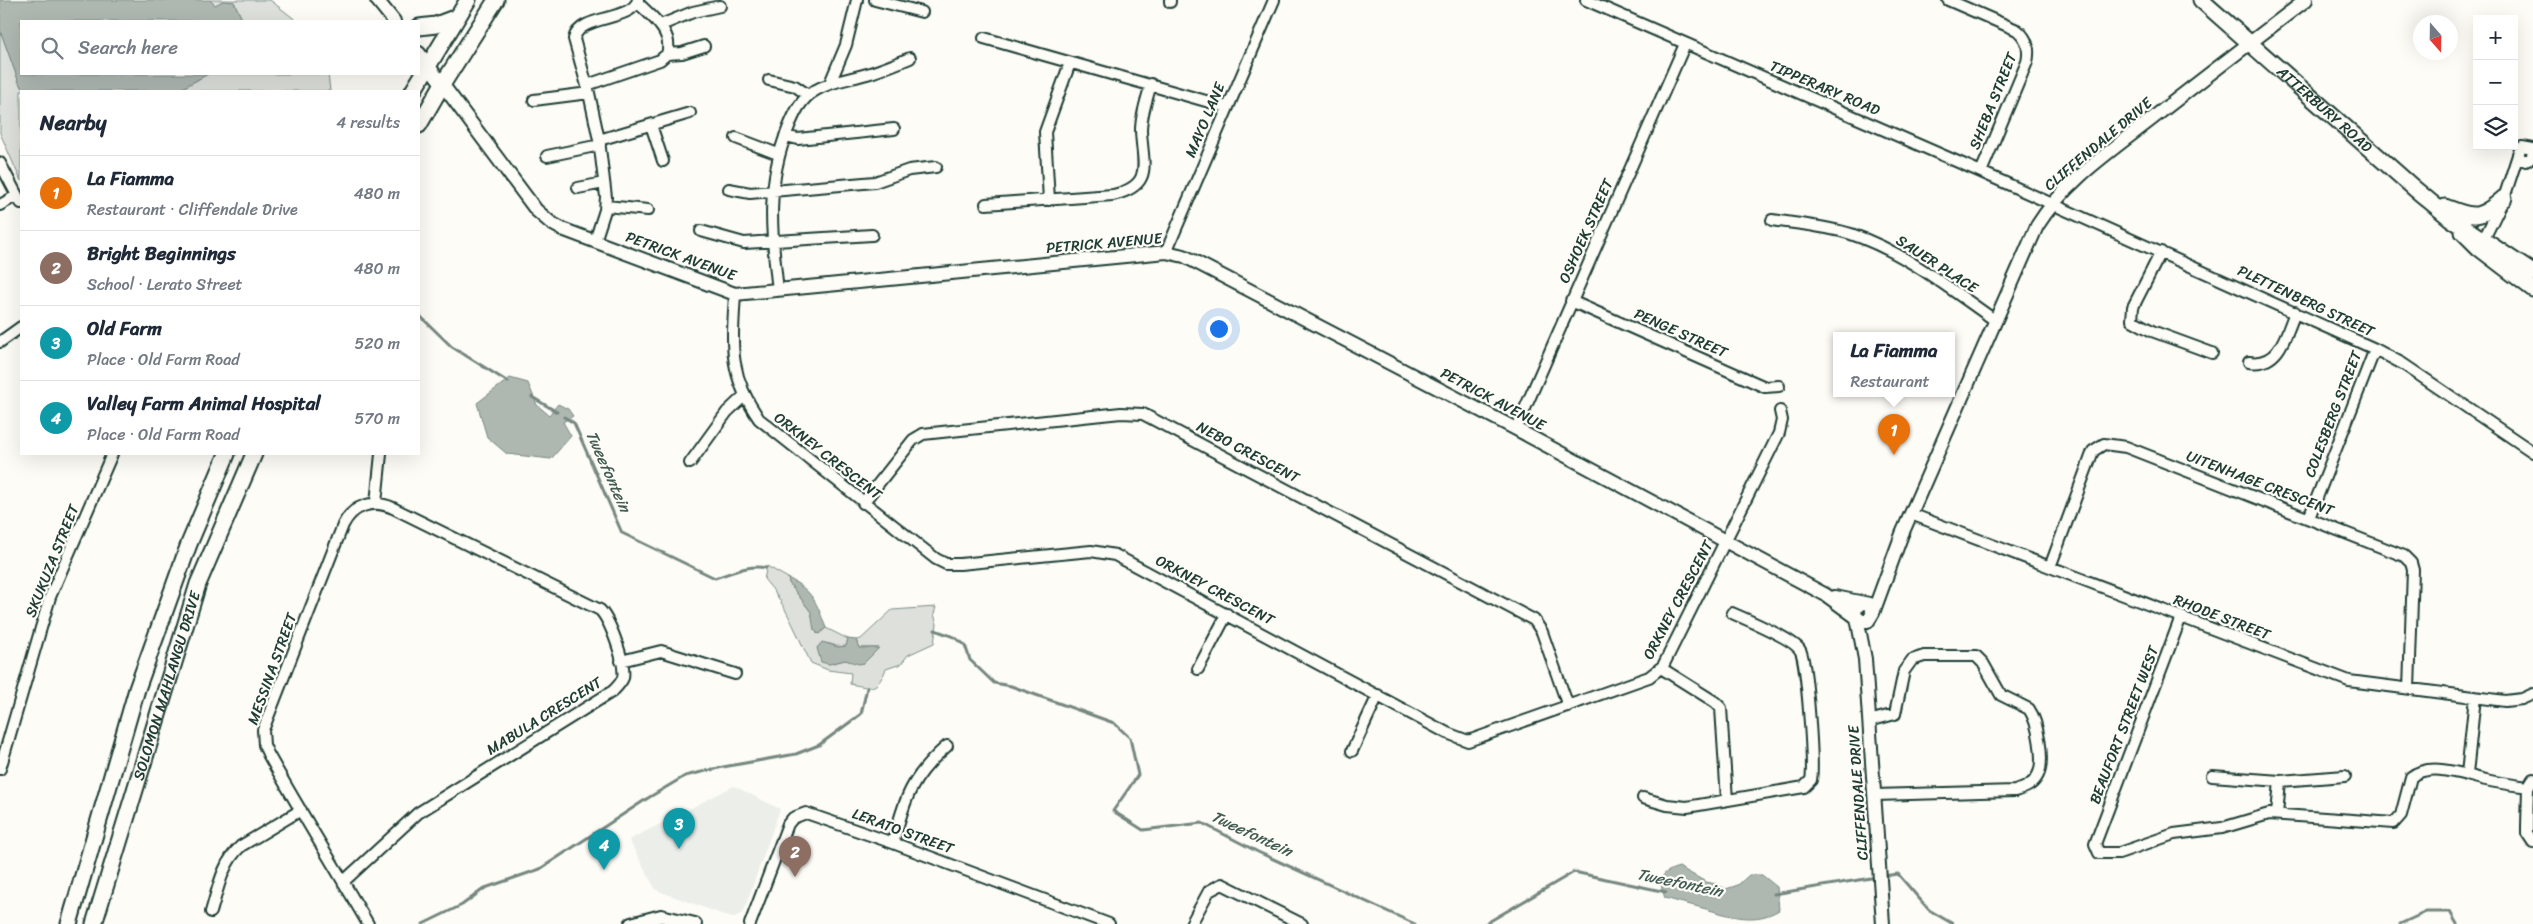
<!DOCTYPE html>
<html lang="en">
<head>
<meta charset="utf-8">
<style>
	:root { --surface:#fff; --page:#f6f6f7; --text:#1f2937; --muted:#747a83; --line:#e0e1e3; --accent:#111827 }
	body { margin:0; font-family:Sriracha,sans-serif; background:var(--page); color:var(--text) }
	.controls { position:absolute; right:15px; top:15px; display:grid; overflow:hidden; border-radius:0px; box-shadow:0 5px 20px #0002 }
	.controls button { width:45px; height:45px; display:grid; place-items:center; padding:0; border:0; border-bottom:1px solid var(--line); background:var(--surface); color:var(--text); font:25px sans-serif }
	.compass { position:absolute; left:2413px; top:15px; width:45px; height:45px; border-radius:50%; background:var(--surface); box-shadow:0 5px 20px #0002; rotate:160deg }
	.you { position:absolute; left:1218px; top:328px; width:18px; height:18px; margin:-12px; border:4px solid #fff; border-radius:50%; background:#1a73e8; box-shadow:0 0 0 8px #1a73e833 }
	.badge { display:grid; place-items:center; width:32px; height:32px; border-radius:50%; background:var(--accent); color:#fff; font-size:16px; font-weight:700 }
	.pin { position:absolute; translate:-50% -41px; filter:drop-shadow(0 1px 2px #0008) }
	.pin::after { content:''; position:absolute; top:26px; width:18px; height:15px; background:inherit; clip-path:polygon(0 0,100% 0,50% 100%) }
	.popup { position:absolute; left:1833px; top:332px; width:122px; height:65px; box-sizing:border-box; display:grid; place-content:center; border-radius:0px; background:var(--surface); filter:drop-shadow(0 1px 4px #0005); font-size:16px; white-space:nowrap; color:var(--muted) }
	.popup b { font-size:19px; color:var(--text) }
	.popup::after { content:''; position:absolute; left:50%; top:100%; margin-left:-10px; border:10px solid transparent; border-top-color:var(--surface) }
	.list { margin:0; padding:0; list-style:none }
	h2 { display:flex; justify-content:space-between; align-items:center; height:65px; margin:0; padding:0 20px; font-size:21px }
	h2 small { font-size:16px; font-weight:400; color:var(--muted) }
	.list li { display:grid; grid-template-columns:32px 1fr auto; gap:15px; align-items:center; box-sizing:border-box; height:75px; padding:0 20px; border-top:1px solid var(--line) }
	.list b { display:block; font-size:19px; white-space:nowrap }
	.list p { margin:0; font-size:16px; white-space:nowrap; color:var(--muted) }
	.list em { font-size:16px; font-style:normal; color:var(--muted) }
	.icon { flex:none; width:28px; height:28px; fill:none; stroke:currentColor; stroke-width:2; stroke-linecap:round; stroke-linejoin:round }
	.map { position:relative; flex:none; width:2533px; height:924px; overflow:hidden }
	.search { position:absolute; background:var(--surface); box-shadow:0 5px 20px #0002; left:20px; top:20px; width:400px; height:55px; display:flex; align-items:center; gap:12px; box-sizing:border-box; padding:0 18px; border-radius:0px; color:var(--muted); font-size:19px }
	.panel { position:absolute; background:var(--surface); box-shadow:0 5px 20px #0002; left:20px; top:90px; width:400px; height:365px; border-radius:0px }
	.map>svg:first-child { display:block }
	.built { fill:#eceee9 }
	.green { fill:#dde0db; stroke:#7e8e88 }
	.water { fill:#aeb8b1; stroke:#75877f }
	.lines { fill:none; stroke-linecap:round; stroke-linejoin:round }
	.stream { stroke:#75877f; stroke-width:3 }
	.minor-casing { stroke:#1f3d34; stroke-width:14 }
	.tertiary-casing { stroke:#1f3d34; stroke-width:16 }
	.primary-casing { stroke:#1f3d34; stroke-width:19 }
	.minor { stroke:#fdfcf7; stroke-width:10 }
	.tertiary { stroke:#fdfcf7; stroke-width:12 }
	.primary { stroke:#fdfcf7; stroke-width:15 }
	.labels { text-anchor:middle; stroke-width:4.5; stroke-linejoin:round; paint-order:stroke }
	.street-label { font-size:15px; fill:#1f3d34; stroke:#fdfcf7 }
	.water-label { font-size:16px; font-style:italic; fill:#435c53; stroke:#fdfcf7 }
</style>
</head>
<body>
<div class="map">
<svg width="2533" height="924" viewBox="0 0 2533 924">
	<rect width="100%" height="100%" fill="#fdfcf7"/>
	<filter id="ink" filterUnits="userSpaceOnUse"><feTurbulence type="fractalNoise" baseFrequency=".02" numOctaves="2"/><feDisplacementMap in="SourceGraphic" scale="10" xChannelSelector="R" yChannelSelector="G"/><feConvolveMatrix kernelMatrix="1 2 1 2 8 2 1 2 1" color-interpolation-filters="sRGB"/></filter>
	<g filter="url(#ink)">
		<path class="built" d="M734,786L780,809L743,913L732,918L656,890L629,840Z"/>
		<path class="green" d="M210,0H270L297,21H243L234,2L215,5Z
			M0,30L20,85L27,91H21V181L0,133Z
			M208,74H328L330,91H177Z
			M767,566L788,578L789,583L811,612L817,634L826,628L848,639L846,646C834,649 826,637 817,648L829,664L845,660L864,663L879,648H859L856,640L861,639L892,610L936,607L934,614L937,624L934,643L908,655L901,664L886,669C876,692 872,688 850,684L851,673L828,670L811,663C796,634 786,603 764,579Z"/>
		<path class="water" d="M0,0H210L215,5L223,1L234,2L243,21H21V74H208L177,91H27L20,85L0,30Z
			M510,378L528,383L537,405L549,415L558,404L568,409L573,416L563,422L571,436L551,459L507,454L487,437L477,403Z
			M788,578C814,592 816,602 826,628L819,634L814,630L811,612L789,583Z
			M848,639L856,640L859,648H879L864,663L859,664L845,660L829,664L821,662L817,648L822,642L838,647L846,646Z
			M1679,867L1706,882L1716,884L1726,889L1738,885L1749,875H1762L1777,887L1779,910C1756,924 1733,917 1706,909C1692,905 1678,902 1665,898C1658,879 1659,873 1679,867Z"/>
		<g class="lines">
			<path class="stream" d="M419,315L452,347L508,382
				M532,397L557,412
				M564,417L574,423L622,533L715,578C733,573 747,564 766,568
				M935,630L954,637L965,645L970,660L994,683L1011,686L1114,723L1130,738L1138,775L1113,811L1143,830L1202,823L1258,852L1415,924
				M1883,876L1898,874L1929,910L1953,924
				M1774,894L1877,877
				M423,924L462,905L485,888L540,869L648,798L685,776L723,767L796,754L819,745L861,714L867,688
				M1485,924L1574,872L1666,892
				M2400,924L2426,912H2450L2457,924"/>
			<defs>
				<path id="minor" d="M875,0L922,12
					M1586,0L1981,172L2375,349L2403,364L2533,452
					M1948,0L2017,30C2027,38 2030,49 2027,62L1981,172
					M1170,2V0
					M661,25L693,12L720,6
					M984,38L1227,107
					M667,54L682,53L704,46
					M769,80L795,86L808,95
					M830,83L846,45L857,0
					M587,85L660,60L667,54C674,32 651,16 638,3
					M534,100L589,93
					M651,125L663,161
					M785,136L798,139L894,129
					M736,138L778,154
					M599,140L690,113
					M2533,149L2522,147L2518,154L2521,159L2526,161L2531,158L2533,154
					M547,156L600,145
					M0,163L21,203
					M578,188L604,183
					M729,189L750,193L875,182L909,170L936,167
					M1049,200L1045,132L1070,63
					M986,204L1113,195C1155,185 1142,163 1141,130C1141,115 1147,99 1151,84
					M0,205L16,196
					M606,206L648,210
					M1772,220C1798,224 1826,226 1851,234C1905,252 1950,289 1996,321
					M701,231L744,243L872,235
					M595,241L605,210L606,197L599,140L589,93L574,39C579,14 631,22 638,0
					M2481,245L2504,198L2518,155
					M1166,252L1274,0
					M2161,252L2133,307L2132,320L2152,331L2212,353
					M778,290C771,233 766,183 788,129C794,114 801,98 816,90C831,81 850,79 867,74C881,70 895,64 910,58
					M735,294C732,345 728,374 759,419L936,559L946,564H960L1091,551L1115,555L1447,733L1468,741L1649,677L1663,666L1779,433L1782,420L1780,411
					M1571,301L1765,387L1779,386
					M0,342L21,327
					M2249,362C2279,367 2286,335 2295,312
					M1516,429L1685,44
					M690,463L727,412L745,395
					M376,503L381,454
					M863,503L913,440L923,434L1121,413L1143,414L1534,620L1542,632L1568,706
					M1911,514L2349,681L2505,701L2522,699L2533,694
					M2309,518L2375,349
					M2050,567L2093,451L2104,444L2126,447L2404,556L2411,563L2413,570L2409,689
					M2181,617L2095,844L2099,853H2119L2174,834L2222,828L2269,814L2394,823L2401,815L2411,777C2431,761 2463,775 2486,780C2499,783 2514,785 2528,787
					M621,661L661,651L735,674
					M1661,668L1715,702L1721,708L1727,800
					M1198,669L1227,614
					M1869,721L1895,714L1904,671L1912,660L1924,656H1976L1983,663L2001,695L2029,709C2038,722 2045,761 2038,775C2033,785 2025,788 2015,791L1875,795
					M1352,751L1378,695
					M0,769L50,597L112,454
					M2467,774L2475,697
					M2212,776L2280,781L2277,814
					M2533,779L2528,787L2527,827V833L2533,842
					M2280,781L2345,776
					M1643,798L1667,805L1687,807L1804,787L1811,780C1814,766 1807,660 1800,650C1793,639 1746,619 1732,613
					M893,843C905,798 911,777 947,746
					M343,882L418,813L613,691C617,687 621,683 623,678C626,663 610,620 600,610L393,508C373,499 353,505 343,525L263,730L264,745L268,754C300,811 335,867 368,924
					M211,912C218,889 222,863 241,846L301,810
					M750,924L788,824L793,818L806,813L893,843L1109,924
					M1191,924L1209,891L1222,884L1302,924"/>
				<path id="tertiary" d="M377,0L394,21
					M419,53L536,210L551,223L562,229L735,294L1156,253L1166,252L1184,256L1516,429L1826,595L1856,617
					M1835,597L1869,604L1873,613L1868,621H1862L1856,617L1855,609L1860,604
					M1873,613L1902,534L2037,226C2065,181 2112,150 2153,118C2204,78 2255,39 2306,0
					M1857,618L1865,659L1883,924
					M631,924L661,916L695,924"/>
				<g id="primary">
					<path id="s1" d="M2201,0L2415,189L2450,218L2533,273"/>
					<path d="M419,27L436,25L457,17"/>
					<path d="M413,91L468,0"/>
					<path d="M419,125L442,85L496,0"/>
					<path d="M2445,207C2475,218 2479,220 2504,198"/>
					<path d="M2463,232L2479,248L2533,289"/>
					<path d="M69,924L137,689L189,544L227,454"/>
					<path id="s2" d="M94,924L198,584L254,454"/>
				</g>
			</defs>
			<use href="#minor" class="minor-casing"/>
			<use href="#tertiary" class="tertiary-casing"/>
			<use href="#primary" class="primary-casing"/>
			<use href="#minor" class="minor"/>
			<use href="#tertiary" class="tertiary"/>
			<use href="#primary" class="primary"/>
		</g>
	</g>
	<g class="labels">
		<g class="street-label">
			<text transform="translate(1825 88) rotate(23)" y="5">TIPPERARY ROAD</text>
			<text transform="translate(1993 101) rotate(-68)" y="5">SHEBA STREET</text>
			<text dy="5" stroke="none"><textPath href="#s1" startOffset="165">ATTERBURY ROAD</textPath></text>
			<text transform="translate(1205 120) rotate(-67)" y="5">MAYO LANE</text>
			<text transform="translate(2098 144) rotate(-40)" y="5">CLIFFENDALE DRIVE</text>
			<text transform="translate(1586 231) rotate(-66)" y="5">OSHOEK STREET</text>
			<text transform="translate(1104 243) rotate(-5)" y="5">PETRICK AVENUE</text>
			<text transform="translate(681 256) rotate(20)" y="5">PETRICK AVENUE</text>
			<text transform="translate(1937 264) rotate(33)" y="5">SAUER PLACE</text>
			<text transform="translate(2306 301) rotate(25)" y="5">PLETTENBERG STREET</text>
			<text transform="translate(1681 333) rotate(24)" y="5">PENGE STREET</text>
			<text transform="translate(1493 399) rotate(28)" y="5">PETRICK AVENUE</text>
			<text transform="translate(2333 414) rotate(-69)" y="5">COLESBERG STREET</text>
			<text transform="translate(1248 452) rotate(28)" y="5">NEBO CRESCENT</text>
			<text transform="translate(828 456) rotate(38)" y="5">ORKNEY CRESCENT</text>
			<text transform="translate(2260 483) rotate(21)" y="5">UITENHAGE CRESCENT</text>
			<text transform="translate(52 561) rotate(-68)" y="5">SKUKUZA STREET</text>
			<text transform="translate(1215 590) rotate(28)" y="5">ORKNEY CRESCENT</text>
			<text transform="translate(1678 600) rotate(-62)" y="5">ORKNEY CRESCENT</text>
			<text transform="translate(2222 617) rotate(21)" y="5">RHODE STREET</text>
			<text transform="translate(272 669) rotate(-70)" y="5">MESSINA STREET</text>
			<text dy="5" stroke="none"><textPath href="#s2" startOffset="249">SOLOMON MAHLANGU DRIVE</textPath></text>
			<text transform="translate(544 716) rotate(-32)" y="5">MABULA CRESCENT</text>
			<text transform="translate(2124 725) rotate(-69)" y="5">BEAUFORT STREET WEST</text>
			<text transform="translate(1858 793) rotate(-94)" y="5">CLIFFENDALE DRIVE</text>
			<text transform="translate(903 831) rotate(20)" y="5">LERATO STREET</text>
		</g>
		<g class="water-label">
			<text transform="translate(609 471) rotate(66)" y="6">Tweefontein</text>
			<text transform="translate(1252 833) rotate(25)" y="6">Tweefontein</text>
			<text transform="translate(1680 882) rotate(12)" y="6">Tweefontein</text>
		</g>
	</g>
</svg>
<div class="controls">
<button>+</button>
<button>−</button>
<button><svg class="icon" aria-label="layers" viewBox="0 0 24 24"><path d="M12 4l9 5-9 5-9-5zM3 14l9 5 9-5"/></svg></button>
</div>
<svg class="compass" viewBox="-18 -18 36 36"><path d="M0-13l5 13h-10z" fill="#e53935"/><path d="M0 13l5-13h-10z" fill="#747a83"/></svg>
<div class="you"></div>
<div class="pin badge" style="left:1894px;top:455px;background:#e8710a">1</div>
<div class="popup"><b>La Fiamma</b>Restaurant</div>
<div class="pin badge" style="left:795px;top:877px;background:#8d6e63">2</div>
<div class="pin badge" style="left:679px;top:849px;background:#0f9aa8">3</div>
<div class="pin badge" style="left:604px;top:870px;background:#0f9aa8">4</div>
<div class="search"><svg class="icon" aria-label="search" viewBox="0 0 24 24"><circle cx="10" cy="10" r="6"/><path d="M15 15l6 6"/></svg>Search here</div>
<section class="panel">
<h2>Nearby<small>4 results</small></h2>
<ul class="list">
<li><span class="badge" style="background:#e8710a">1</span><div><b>La Fiamma</b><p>Restaurant · Cliffendale Drive</p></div><em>480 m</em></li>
<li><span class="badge" style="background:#8d6e63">2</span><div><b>Bright Beginnings</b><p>School · Lerato Street</p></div><em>480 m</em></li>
<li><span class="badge" style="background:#0f9aa8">3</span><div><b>Old Farm</b><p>Place · Old Farm Road</p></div><em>520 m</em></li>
<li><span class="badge" style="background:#0f9aa8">4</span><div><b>Valley Farm Animal Hospital</b><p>Place · Old Farm Road</p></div><em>570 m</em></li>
</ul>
</section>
</div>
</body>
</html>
